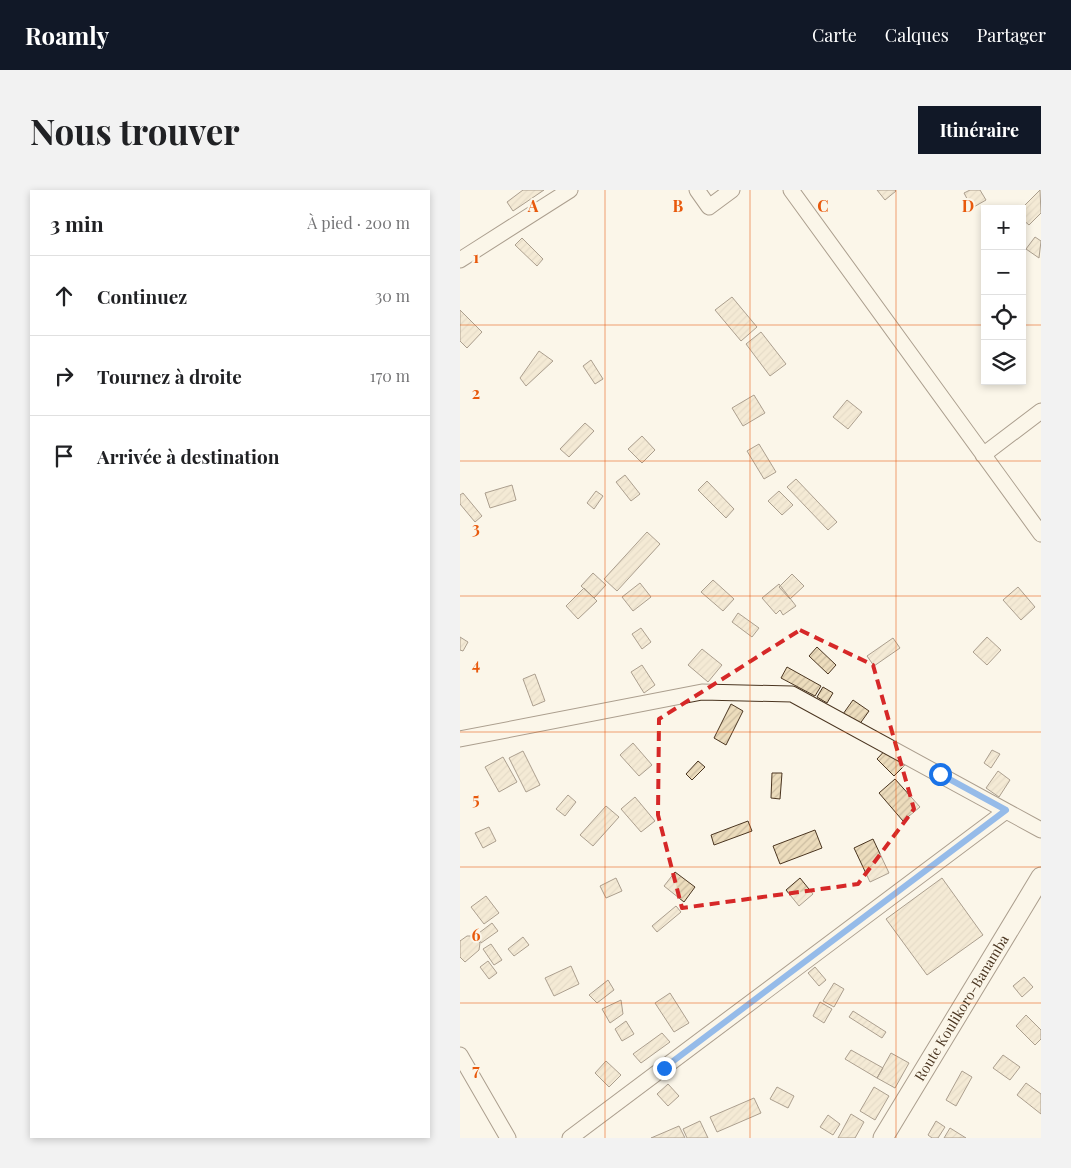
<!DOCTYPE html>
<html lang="fr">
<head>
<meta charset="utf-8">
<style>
	:root { --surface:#fff; --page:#f2f2f2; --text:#202124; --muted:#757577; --line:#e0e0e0; --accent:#111827 }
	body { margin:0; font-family:"Playfair Display",serif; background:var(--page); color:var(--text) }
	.controls { position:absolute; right:15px; top:15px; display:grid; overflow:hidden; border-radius:0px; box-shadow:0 2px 8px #0003 }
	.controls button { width:45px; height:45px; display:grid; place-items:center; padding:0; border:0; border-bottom:1px solid var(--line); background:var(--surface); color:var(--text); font:25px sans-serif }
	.stop { position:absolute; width:15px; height:15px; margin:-11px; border:4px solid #1a73e8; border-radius:50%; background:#fff }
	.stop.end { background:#1a73e8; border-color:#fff; box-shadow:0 1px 5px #0008 }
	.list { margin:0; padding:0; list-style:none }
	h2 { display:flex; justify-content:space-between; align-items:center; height:65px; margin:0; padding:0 20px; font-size:21px }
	h2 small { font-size:16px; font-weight:400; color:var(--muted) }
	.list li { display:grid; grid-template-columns:32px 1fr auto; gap:15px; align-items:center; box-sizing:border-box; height:80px; padding:0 20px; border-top:1px solid var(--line) }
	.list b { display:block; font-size:19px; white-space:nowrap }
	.list em { font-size:16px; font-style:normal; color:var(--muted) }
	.icon { flex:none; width:28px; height:28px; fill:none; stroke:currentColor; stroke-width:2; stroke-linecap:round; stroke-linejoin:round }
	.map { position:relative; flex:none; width:581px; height:948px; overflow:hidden; border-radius:0px }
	header { display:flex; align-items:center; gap:30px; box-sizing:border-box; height:70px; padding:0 25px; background:var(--accent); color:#fff }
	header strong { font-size:24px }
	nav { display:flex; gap:28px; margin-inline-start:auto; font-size:18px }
	.intro { display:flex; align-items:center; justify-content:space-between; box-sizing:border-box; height:120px; padding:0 30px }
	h1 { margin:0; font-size:35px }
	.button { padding:12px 22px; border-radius:0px; background:var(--accent); color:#fff; font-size:18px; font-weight:700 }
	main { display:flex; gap:30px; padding:0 30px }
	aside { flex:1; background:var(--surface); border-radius:0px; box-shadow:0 2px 8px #0003 }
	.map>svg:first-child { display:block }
	.building { fill:url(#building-hatch); stroke:#4a3520 }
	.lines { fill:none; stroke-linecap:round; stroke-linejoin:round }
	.minor-casing { stroke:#4a3520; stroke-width:17 }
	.tertiary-casing { stroke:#4a3520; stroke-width:21 }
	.minor { stroke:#fbf6e9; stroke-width:15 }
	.tertiary { stroke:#fbf6e9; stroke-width:19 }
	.route { stroke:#1a73e8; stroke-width:6 }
	.marked { fill:none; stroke:#d62828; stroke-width:4; stroke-dasharray:10 6; stroke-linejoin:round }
	.grid { fill:none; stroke:#e8590c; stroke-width:1; stroke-opacity:0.55 }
	.labels { text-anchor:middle; stroke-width:4; stroke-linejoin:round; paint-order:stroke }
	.street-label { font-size:14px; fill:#4a3520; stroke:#fbf6e9 }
	.grid-label { font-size:16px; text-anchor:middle; font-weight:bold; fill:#e8590c; stroke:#fbf6e9; stroke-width:4; stroke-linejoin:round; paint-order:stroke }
</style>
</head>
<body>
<header>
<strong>Roamly</strong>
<nav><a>Carte</a><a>Calques</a><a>Partager</a></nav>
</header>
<div class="intro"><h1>Nous trouver</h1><a class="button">Itinéraire</a></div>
<main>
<aside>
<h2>3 min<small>À pied · 200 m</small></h2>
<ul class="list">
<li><svg class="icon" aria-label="ahead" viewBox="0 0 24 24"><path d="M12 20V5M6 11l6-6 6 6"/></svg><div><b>Continuez</b></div><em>30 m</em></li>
<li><svg class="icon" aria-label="right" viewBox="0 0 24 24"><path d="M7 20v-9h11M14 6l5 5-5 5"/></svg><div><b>Tournez à droite</b></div><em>170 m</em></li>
<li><svg class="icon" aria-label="arrive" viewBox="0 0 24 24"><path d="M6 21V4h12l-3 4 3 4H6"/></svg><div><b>Arrivée à destination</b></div></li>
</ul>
</aside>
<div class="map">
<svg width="581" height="948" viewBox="0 0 581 948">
	<defs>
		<pattern id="building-hatch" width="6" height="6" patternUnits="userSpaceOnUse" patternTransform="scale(1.25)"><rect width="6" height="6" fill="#ecdcbc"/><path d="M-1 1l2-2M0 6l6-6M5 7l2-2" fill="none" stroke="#ccbda1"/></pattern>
	</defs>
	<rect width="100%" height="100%" fill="#fbf6e9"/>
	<path class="building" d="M63,0H84L53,21L47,12Z
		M417,0H435L436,1L425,10Z
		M510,0H520L526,10L512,18L504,3Z
		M580,0L581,23L569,35L562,29L561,19Z
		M575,47L581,51L579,68L566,59Z
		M62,48L83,69L77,76L55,55Z
		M272,107L297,137L281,151L255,120Z
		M0,120L22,142L7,158L0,151Z
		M301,142L326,174L310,186L286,154Z
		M79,161L93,171L66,196L60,188Z
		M131,170L143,189L135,194L123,176Z
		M294,205L305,223L283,236L272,218Z
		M387,210L402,222L388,239L373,227Z
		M125,233L134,241L109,267L100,259Z
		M182,246L195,260L182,273L168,259Z
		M299,254L316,282L304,289L287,261Z
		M165,285L180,304L171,311L156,292Z
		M336,289L377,332L368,340L327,297Z
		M247,291L274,319L266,328L238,300Z
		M52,295L56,310L30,318L25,303Z
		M136,301L143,306L134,319L127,313Z
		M319,301L333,315L322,325L308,311Z
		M3,303L22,326L15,332L0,314V305Z
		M187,342L200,354L157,401L144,389Z
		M133,383L146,395L134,408L121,396Z
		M332,384L344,396L330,409L319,397Z
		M253,390L274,409L263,421L241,402Z
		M180,393L191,407L173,421L162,407Z
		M319,394L336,416L323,425L320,420L316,424L302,408Z
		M558,397L575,417L561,430L543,410Z
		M124,398L137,411L118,429L106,416Z
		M278,423L299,438L292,447L272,432Z
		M181,438L191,452L182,459L172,444Z
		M0,447L8,452L3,461L0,460Z
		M527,447L541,460L527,475L513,462Z
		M433,448L440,458L414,476L407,466Z
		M357,457L376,475L368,484L349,466Z
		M242,459L262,475L248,492L228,475Z
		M182,475L195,495L184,503L171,482Z
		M327,477L361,496L355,506L321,488Z
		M75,484L85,511L73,516L63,489Z
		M363,497L373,503L367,513L357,507Z
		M393,510L409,521L399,535L383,524Z
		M271,514L283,521L266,555L254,548Z
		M173,553L192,575L179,586L160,565Z
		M429,556L446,574L434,586L417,569Z
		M532,560L540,564L531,578L524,573Z
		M63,561L80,595L66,602L49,568Z
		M43,567L57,592L39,602L25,577Z
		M238,571L245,577L232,590L226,584Z
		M538,581L550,590L539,607L526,598Z
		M312,583H322L320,609L311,608Z
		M435,589L460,617L443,631L419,603Z
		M108,605L116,612L105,626L96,619Z
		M175,607L195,631L181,642L161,619Z
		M146,616L159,627L133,656L120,645Z
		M288,631L292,641L254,655L251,645Z
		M29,637L36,651L23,658L15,643Z
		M355,640L362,658L320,674L313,656Z
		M413,649L429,683L410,692L394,658Z
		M215,682L235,697L224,712L204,696Z
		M156,688L162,701L146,708L140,696Z
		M340,688L353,704L339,716L326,700Z
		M482,688L523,745L467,785L426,729Z
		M26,706L39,723L24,734L11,717Z
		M216,716L221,722L197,742L192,736Z
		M32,733L38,741L21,753L20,749L15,746Z
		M7,746H15L20,753L19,760L5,772L0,767V751Z
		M63,747L69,755L54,766L48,759Z
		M31,754L42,770L34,775L23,759Z
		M28,771L37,783L29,789L20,777Z
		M111,776L119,794L94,806L85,788Z
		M355,777L366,790L359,796L348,783Z
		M564,787L573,797L562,807L553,796Z
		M148,790L154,800L137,813L129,805Z
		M374,793L384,799L374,817L363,811Z
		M210,803L229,833L214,842L195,813Z
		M161,810L163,824L150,833L142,819Z
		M360,812L372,819L364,833L353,826Z
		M393,821L426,842L422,848L389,827Z
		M566,825L581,840V849L575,855L556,836Z
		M166,831L174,844L162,851L155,839Z
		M202,843L210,852L181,873L173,864Z
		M391,860L423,878L417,888L385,869Z
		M431,863L449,873L435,898L417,888Z
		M543,865L560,877L550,890L533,878Z
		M146,871L161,885L149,897L135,883Z
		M502,881L512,887L496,916L486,910Z
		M566,893L581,904V924L557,905Z
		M208,894L219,906L208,916L197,904Z
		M317,897L334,906L328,918L310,909Z
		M414,897L429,906L415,930L400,921Z
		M294,908L301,923L257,942L250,927Z
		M391,924L404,932L395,948H378Z
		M368,925L380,934L373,945L360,937Z
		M240,931L248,948H227L223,939Z
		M476,931L485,937L478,948H472L468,945Z
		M219,936L225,948H191Z
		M490,938L506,948H484Z"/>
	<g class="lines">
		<defs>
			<path id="minor" d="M237,0L249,17L272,0
				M331,0L581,344
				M0,70L110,0
				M523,265L581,221
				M0,549L242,502L332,504L581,640
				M0,865L48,948
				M110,948L546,621"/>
			<g id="tertiary">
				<path id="s1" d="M423,948L581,687"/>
			</g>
		</defs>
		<use href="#minor" class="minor-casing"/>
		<use href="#tertiary" class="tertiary-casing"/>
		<use href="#minor" class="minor"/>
		<use href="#tertiary" class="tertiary"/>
	</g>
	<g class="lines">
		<path class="route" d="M204,878L546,620L480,584"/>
	</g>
	<path d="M0 0H581V948H0ZM340,440L413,475L454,619L398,694L222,718L198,625L199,529Z" fill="#fbf6e9" fill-opacity=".55" fill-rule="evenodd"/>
	<path class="marked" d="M340,440L413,475L454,619L398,694L222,718L198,625L199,529Z"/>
	<path class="grid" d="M145,0V948M290,0V948M436,0V948M0,135H525M562,135H581M0,271H581M0,406H581M0,542H581M0,677H581M0,813H581"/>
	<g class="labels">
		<g class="street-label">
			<text dy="5" stroke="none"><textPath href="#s1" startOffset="152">Route Koulikoro-Banamba</textPath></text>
		</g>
	</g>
	<g class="grid-label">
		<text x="73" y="22">A</text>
		<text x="218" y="22">B</text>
		<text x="363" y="22">C</text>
		<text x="508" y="22">D</text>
		<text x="16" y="73">1</text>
		<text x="16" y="209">2</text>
		<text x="16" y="344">3</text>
		<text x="16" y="480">4</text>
		<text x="16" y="615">5</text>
		<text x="16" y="751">6</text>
		<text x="16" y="886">7</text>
	</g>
</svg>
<div class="controls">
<button>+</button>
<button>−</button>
<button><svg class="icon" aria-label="locate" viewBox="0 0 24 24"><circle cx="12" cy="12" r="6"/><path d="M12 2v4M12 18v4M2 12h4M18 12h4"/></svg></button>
<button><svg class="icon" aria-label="layers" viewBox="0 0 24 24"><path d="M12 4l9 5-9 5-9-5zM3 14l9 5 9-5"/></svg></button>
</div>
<div class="stop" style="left:480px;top:584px"></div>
<div class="stop end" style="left:204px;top:878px"></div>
</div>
</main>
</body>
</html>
